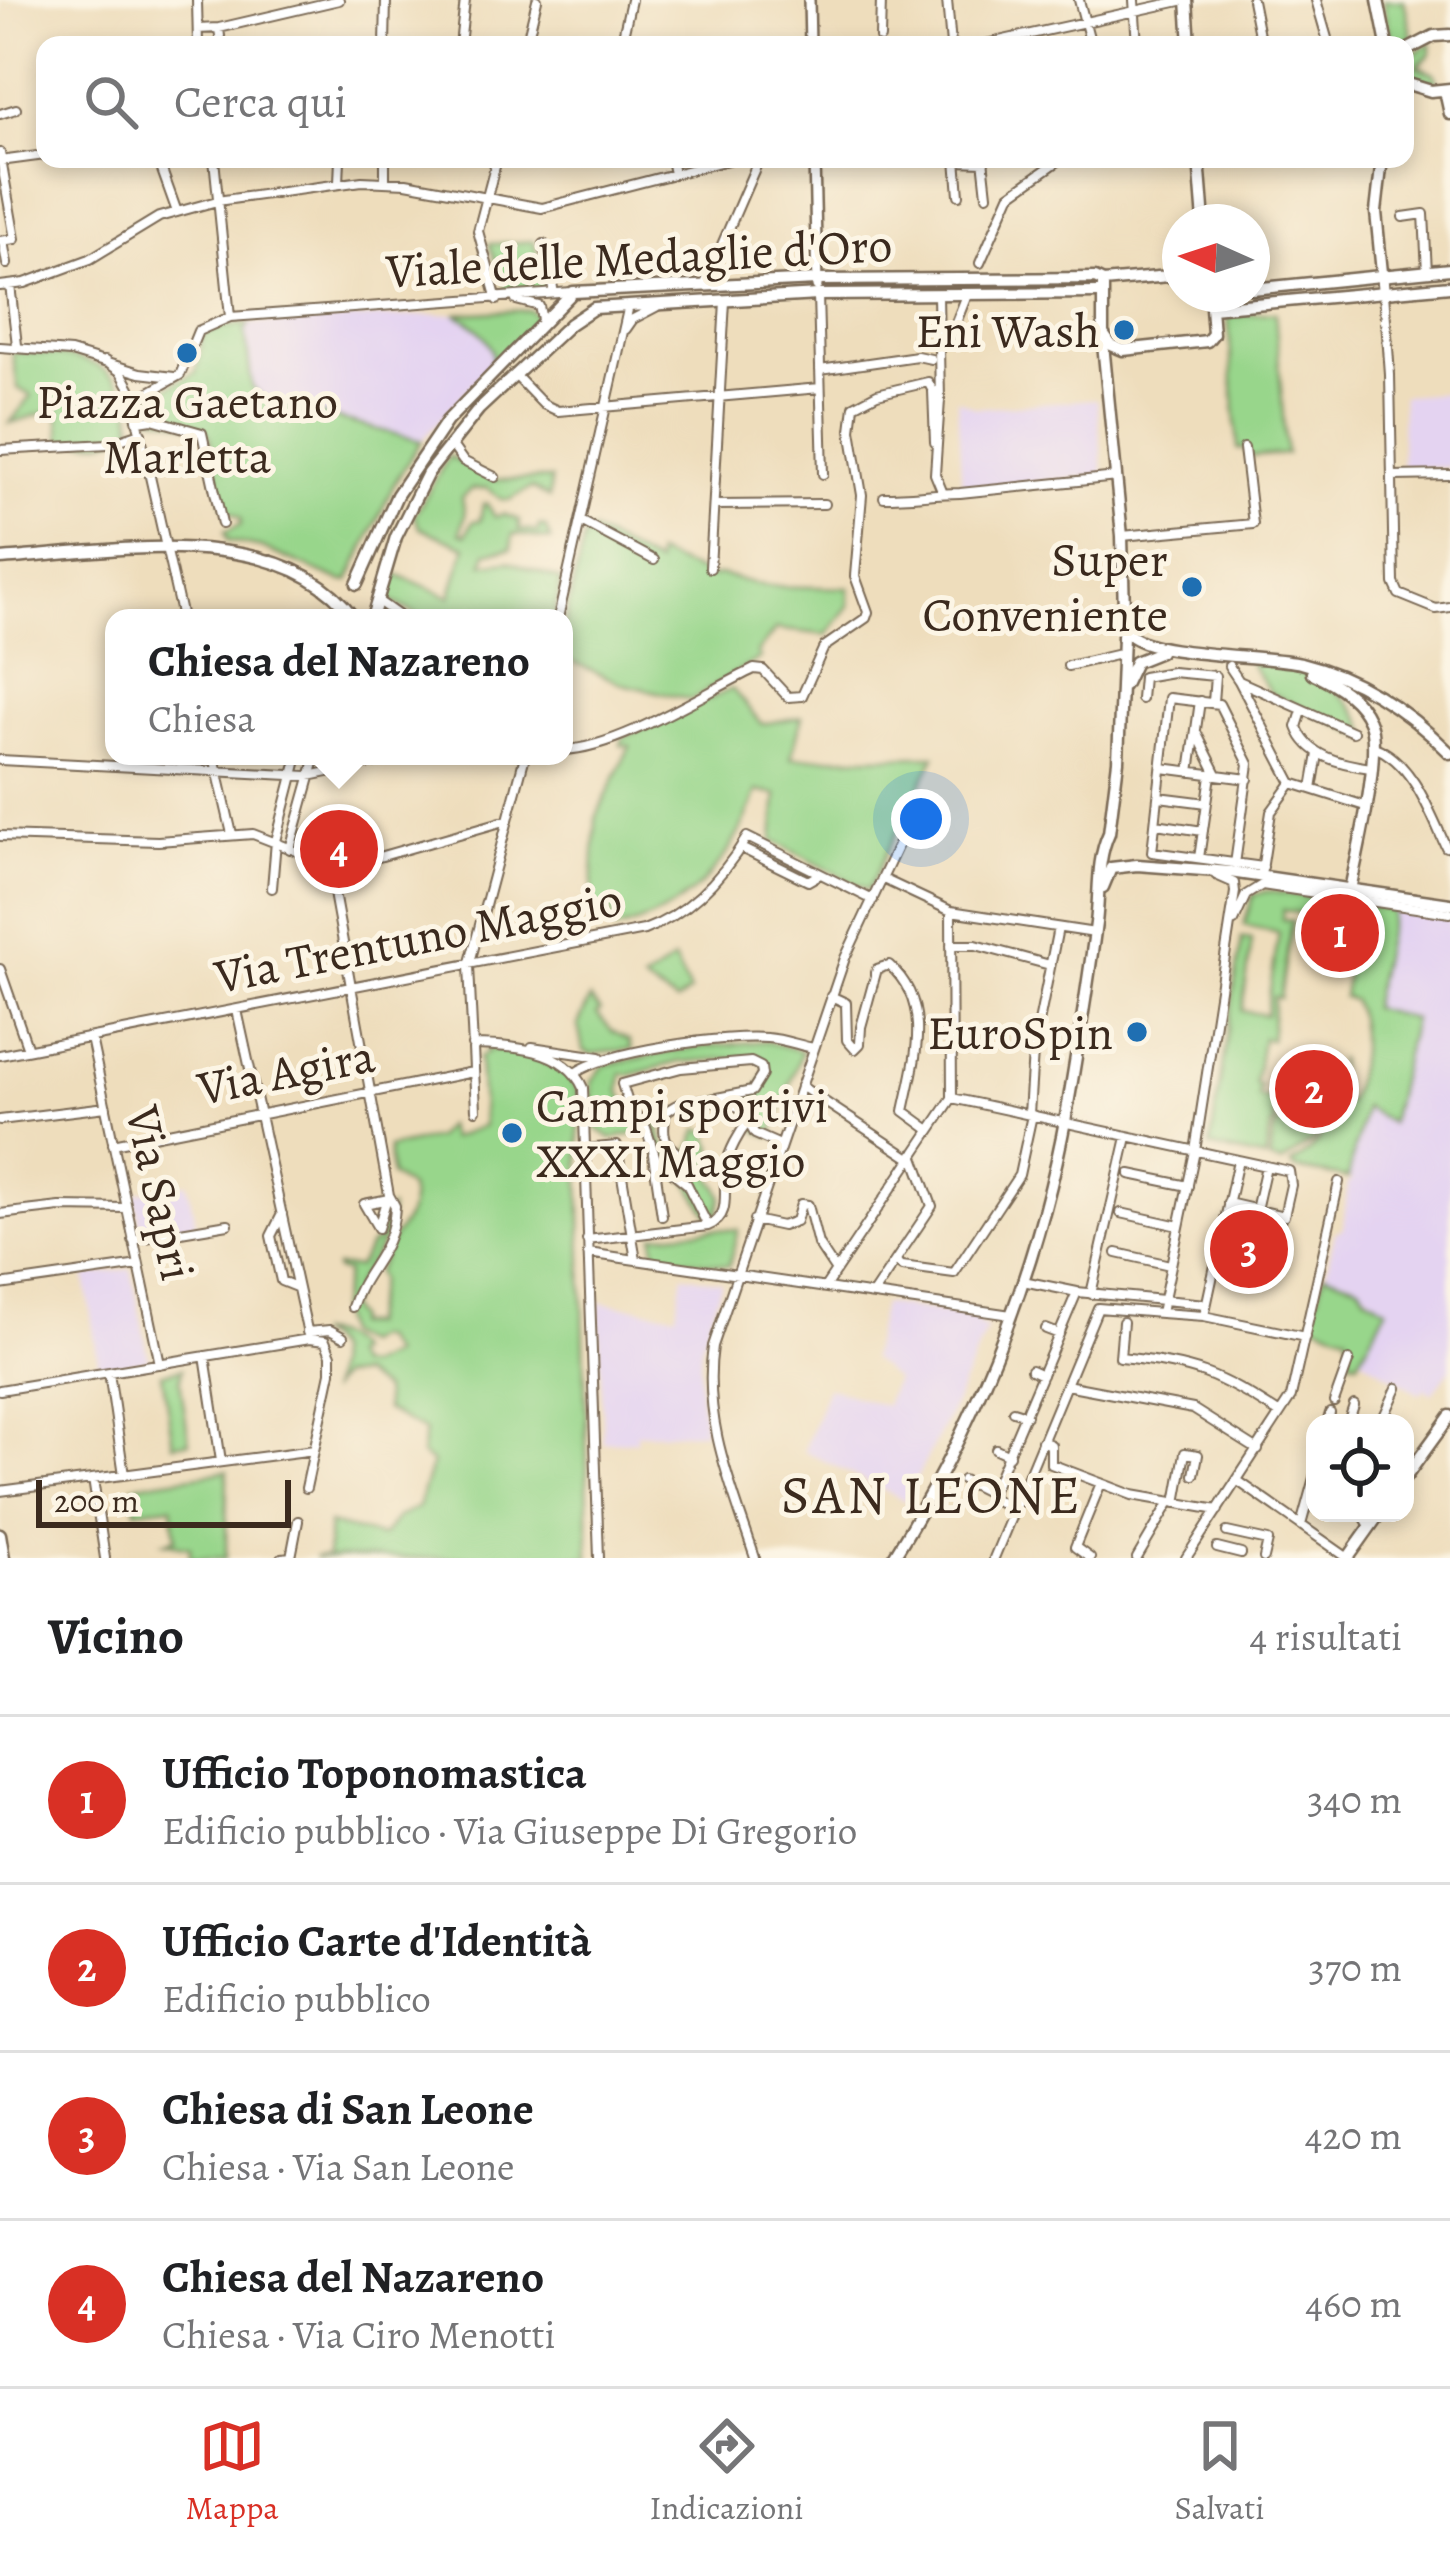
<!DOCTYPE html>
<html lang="it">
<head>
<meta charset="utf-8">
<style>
	:root { --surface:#fff; --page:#f6f6f6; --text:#202124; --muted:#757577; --line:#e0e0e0; --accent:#d93025 }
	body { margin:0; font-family:Alegreya,serif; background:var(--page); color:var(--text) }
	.controls { position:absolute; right:36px; bottom:36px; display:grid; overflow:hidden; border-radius:24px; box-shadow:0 6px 18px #0003 }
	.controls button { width:108px; height:108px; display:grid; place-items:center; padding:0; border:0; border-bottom:3px solid var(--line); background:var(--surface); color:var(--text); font:60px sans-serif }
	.compass { position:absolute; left:1162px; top:204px; width:108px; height:108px; border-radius:50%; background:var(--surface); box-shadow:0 6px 18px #0003; rotate:273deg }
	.scale { position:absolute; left:36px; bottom:30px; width:255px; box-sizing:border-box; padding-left:12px; border:6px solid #3b2a1e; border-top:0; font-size:33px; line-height:42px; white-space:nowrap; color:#3b2a1e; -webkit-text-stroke:9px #fcf5e5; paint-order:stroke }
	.you { position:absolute; left:921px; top:819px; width:42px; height:42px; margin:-30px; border:9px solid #fff; border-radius:50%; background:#1a73e8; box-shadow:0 0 0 18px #1a73e833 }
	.badge { display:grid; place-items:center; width:78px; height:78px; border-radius:50%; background:var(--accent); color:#fff; font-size:39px; font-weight:700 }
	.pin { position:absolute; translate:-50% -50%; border:6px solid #fff; box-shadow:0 3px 12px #0006 }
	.popup { position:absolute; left:105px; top:609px; width:468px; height:156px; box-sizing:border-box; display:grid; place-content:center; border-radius:24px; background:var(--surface); filter:drop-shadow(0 3px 9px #0005); font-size:39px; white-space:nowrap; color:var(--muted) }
	.popup b { font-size:45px; color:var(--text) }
	.popup::after { content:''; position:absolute; left:50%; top:100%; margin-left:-24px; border:24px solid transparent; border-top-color:var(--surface) }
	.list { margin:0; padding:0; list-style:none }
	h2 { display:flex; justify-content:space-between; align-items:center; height:156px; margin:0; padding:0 48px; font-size:51px }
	h2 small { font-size:39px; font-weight:400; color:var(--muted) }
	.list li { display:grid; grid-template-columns:78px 1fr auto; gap:36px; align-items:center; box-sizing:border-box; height:168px; padding:0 48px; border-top:3px solid var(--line) }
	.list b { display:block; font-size:45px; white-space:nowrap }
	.list p { margin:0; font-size:39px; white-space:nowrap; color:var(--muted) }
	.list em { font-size:39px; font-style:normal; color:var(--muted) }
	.icon { flex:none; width:66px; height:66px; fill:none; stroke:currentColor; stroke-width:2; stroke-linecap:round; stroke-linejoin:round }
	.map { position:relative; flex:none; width:1450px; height:1558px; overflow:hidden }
	.search { position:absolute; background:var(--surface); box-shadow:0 6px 18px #0003; left:36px; right:36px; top:36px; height:132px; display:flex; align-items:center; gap:30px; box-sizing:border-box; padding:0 42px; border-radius:24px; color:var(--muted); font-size:45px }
	.sheet { height:828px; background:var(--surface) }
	nav { display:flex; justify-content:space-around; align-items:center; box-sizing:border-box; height:168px; border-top:3px solid var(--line); background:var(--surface); font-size:33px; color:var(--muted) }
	nav a { display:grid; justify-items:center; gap:6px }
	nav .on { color:var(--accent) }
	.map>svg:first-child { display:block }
	.built { fill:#e4d3f1 }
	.green { fill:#98d68b; stroke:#6a8054; stroke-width:3 }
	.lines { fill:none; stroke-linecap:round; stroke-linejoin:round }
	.minor-casing { stroke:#7a6955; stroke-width:12 }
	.tertiary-casing { stroke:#7a6955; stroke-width:14 }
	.secondary-casing { stroke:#7a6955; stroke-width:15 }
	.primary-casing { stroke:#7a6955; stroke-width:15 }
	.minor { stroke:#fff; stroke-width:8 }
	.tertiary { stroke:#fff; stroke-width:9 }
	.secondary { stroke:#fff; stroke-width:10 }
	.primary { stroke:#fff; stroke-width:10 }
	.poi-dot { fill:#1f6fb2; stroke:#fcf5e5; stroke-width:4.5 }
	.labels { text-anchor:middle; stroke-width:10; stroke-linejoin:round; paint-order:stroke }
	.street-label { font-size:48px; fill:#3b2a1e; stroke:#fcf5e5 }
	.poi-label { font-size:48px; fill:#3b2a1e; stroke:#fcf5e5; text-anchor:end }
	.quarter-label { font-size:54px; letter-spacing:3px; fill:#3b2a1e; stroke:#fcf5e5 }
</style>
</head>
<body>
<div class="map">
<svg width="1450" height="1558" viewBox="0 0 1450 1558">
	<rect width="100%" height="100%" fill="#fcf5e5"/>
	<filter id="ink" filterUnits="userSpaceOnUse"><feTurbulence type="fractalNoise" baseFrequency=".00833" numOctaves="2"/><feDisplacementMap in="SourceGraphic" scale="24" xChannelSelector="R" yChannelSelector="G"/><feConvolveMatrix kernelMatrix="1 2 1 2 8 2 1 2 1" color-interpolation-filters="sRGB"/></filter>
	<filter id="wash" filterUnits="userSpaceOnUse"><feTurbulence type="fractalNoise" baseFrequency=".004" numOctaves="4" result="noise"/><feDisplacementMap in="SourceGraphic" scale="48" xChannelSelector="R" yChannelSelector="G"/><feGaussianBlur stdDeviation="2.7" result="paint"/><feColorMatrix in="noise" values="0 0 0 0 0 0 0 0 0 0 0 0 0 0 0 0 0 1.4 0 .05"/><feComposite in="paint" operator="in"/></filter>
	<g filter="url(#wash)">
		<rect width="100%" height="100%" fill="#eeddbc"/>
		<path class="built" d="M455,314L466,318L492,347L494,359L421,441L266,400L252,387L245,331L249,324Z
			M1450,393V467H1401L1402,396Z
			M957,399L976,408L1097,399L1103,475L962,490Z
			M1392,910L1450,919V1369L1432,1394L1425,1388L1420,1394L1361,1358L1386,1308L1351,1280L1326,1273L1335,1233L1343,1228L1348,1183L1353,1180L1348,1178L1364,1106L1390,1122L1413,1019L1371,1009Z
			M187,1183L196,1225L142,1234L134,1194Z
			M131,1269L149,1360L99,1368L85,1276Z
			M683,1275L722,1282L701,1344L699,1386L704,1432L637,1433L636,1441L603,1442L599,1302L676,1314Z
			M882,1304L980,1318L978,1326L987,1328L951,1411L905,1501L804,1451L827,1387L885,1406L895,1379L870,1359Z"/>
		<path class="green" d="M1383,0H1404L1412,37L1402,45H1392Z
			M1431,43V54L1417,66L1434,73L1439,84L1405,76V59Z
			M534,241L544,289L507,291L489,244Z
			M529,310L538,317L534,324L491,365C499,345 473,321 455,314Z
			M1275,312L1286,454L1247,457L1246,448L1238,449L1228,316Z
			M249,324L245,331L252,387L266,400L421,441L394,484L349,581H341L262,548L228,541L225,532L241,524V518L225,509L222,499L210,436L204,428L140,413L142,401L196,372L203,335L222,327Z
			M12,352C55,355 113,353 128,401C131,412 134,418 132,429C113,444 85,444 61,441L58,409L10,423L31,396L18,388Z
			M449,456L492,480L551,479L549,498L531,488L509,500L501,499L487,488L472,489L462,498L465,515L460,533L466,535L473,521L480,520L483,505L487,504L495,517L503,514L519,520V530L538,532L539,526L545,527L551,540L513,534L511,549L487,552L483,564L508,561L561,580L554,618H424L387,599L392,572L450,597L466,547L420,528L414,516Z
			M592,531L656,565V554L711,577L719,575L766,586L849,588V606L827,635L776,629L757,653L760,658L691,700L623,684L564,658V626L585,534Z
			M1248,660C1297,667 1354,685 1369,738L1271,693Z
			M732,689L762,724L802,717L791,758L935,756L868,890L773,841L777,795L757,791C733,861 689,913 615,930L610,908L591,909L596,818L630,746L621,745L623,738Z
			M1267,891L1392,910L1371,1008L1413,1019L1390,1123L1364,1107L1348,1178L1295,1169L1291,1164C1333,1141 1333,1103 1339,1058L1336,1094L1347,1103C1361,1073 1366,1031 1352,1000L1343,997L1354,924L1283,910L1282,919L1292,921L1280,998L1274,997L1270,1040L1262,1038L1255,1084L1260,1086L1258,1097L1269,1099L1278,1112L1273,1116L1276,1122L1271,1126L1265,1159L1210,1147L1242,938L1252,940L1242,1011L1266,1015L1279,933L1244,925L1253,895Z
			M674,960L690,992L676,1002L643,982Z
			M590,999L600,1011L597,1014L612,1031L629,1040L632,1049L590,1054L583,1050L578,1025Z
			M764,1041L802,1051L771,1137L757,1131L746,1106L717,1100L756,1092L767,1068L760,1058L753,1057L679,1062L630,1075L622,1073L620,1091L643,1132L612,1139L593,1126L592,1081L604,1065L692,1048Z
			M486,1049C515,1050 565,1061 578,1090L589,1558H314L327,1557L329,1524L382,1537L397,1518L418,1507L432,1463L421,1455L425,1431L385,1410L383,1390L360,1375L339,1377L330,1389C333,1366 342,1344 315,1334C330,1332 347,1339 355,1352L350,1355L356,1366L366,1367L391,1355L380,1339L373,1338L362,1344L343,1334L338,1310L346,1273L336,1270V1267H357L371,1244L377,1242L390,1207C391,1237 374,1256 358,1280C353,1288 351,1299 347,1308L355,1319L353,1325H369L379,1280L376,1272C383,1261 387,1245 395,1235C407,1218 414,1212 409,1188L391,1176L388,1148L435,1138L446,1126L450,1139L483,1126L479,1057L487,1053Z
			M1284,1120L1322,1127L1313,1141L1282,1163L1269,1160L1275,1128Z
			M655,1121L659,1122C661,1140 663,1149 678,1160L691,1149L699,1129L708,1132L713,1148C702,1181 712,1170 722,1196L717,1217L709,1216L688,1182L658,1154Z
			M713,1229L738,1230L729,1266L656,1255L654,1235Z
			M1324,1273L1360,1285L1365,1294L1387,1309L1358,1361L1351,1360L1347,1334L1312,1322Z
			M182,1369L180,1380L189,1442L173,1444L162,1373Z
			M227,1471L226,1558H190V1547L165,1542L176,1538L172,1506L136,1510L133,1485Z"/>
	</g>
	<g filter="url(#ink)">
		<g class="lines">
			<defs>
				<path id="minor" d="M197,0L198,45
					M947,0L951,45
					M1079,0L1091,45
					M1134,0L1137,45
					M1252,0L1261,45
					M1316,0L1329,45
					M219,28L221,45
					M198,29L219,28L339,0
					M880,38L881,0
					M385,45L386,0
					M460,45L465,0
					M526,45L537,0
					M621,45L631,0
					M981,45L1185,0
					M0,114L16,109
					M0,153L15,239L0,241
					M158,159L177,212
					M214,159L230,317
					M497,159L478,231L497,300
					M671,159L674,174
					M956,159L959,195
					M983,159L987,195
					M0,161L45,155
					M956,161L984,162
					M385,181V159
					M339,183L340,159
					M1403,217L1424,214L1427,272
					M3,241L7,264
					M544,244L554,293
					M980,263L1010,195L1061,159
					M705,284L759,159
					M10,285L17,345
					M0,286L25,283L90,259L159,217L217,201L362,181L406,183L542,208L732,159
					M1384,293L1390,375L1394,583L1399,594L1436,609L1450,607
					M818,295L823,474
					M938,295L940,400L935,474L942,491
					M516,300L539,306L542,320
					M626,329L633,319L656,307
					M947,345L967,295
					M0,347L71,352L140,373L174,377
					M105,361L121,372L130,388L182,618
					M820,370L917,356L931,359
					M516,376L543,404L558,411L820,388
					M135,409L139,398L180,375L198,331L230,317L572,292
					M139,421L152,419L202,433L222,524
					M451,444L463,461L495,477
					M0,450L108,444L141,433
					M1392,476L1450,475
					M884,497C911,497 936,493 960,493L1117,477
					M714,505L824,504
					M581,521L654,560
					M1122,536L1253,524L1244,448
					M710,568L725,301
					M378,601L402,618
					M375,618H388
					M558,618L629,305
					M112,666H114
					M1068,666L1120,654
					M1229,666L1239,681L1353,732
					M1239,681L1292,783L1365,806
					M1141,699L1143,677L1172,672L1215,676L1213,702
					M1302,711L1297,727C1308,757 1341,764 1371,768
					M1197,734L1217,774
					M1374,747C1412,761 1430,812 1446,847
					M564,750C619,748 704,693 754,669L763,670L788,697L802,696L824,647L866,618L868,612L855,576L862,495L851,430L854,406L877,394L928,382L933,391L935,442
					M214,756L232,834
					M0,760L309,776L405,756
					M1162,768L1248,779
					M1190,772L1200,701
					M1312,789L1318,754
					M1159,797L1207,803
					M1156,824L1203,831
					M0,836L158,841L253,834L325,862L330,871
					M741,848L808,881L820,874
					M290,849L316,756
					M1199,858L1211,775
					M1235,864L1249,764L1219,704L1169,698L1152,852L1263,867
					M1262,870L1271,812L1292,783
					M330,871L389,1195L395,1206C393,1254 365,1266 352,1307
					M330,871L508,820
					M883,879L951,911L1095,933
					M272,888L276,841L298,756
					M1234,921L1246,895L1262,885L1450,913
					M951,945H976L1050,965
					M0,969L28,1049
					M831,996L846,1003L847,1040L855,1049L860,1044L861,1027L877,969L889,965C934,1004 914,1062 904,1111L930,1130
					M237,1010L309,1339
					M91,1038L160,1364
					M472,1045C510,1046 565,1047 583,1088L599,1558
					M532,1047L600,1057
					M0,1055L644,930C690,913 722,878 747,837L873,900
					M575,1073C607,1051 728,1034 767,1038C783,1039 798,1045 813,1048
					M801,1086L910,1158
					M952,1098L1289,1171L1291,1185L1284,1216L1228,1203
					M712,1099L752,1091L762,1075L761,1067L751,1062L681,1068L622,1084L629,1106L646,1128L656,1159L687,1184L708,1226C734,1216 721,1187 726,1166C729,1151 739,1133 748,1122L755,1134L780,1145
					M476,1110L469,966L525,756
					M1029,1114L1033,1052L1058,928
					M0,1120L106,1107
					M113,1144L473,1072
					M585,1149L617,1146L636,1260
					M675,1151C662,1142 663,1127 666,1112C689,1093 716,1100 742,1108L748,1122
					M653,1154L662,1216
					M913,1154L932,1206L895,1261L902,1266L954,1273L1019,1175L1032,1115
					M1130,1174L1188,1186
					M386,1201L378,1228L364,1204L389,1199
					M1256,1210L1266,1166
					M1121,1213L1179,1226
					M0,1214L60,1207L126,1208
					M282,1214L271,1236L281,1281L296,1287
					M754,1220L782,1226L796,1221L801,1204L808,1205L818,1244L836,1271
					M133,1240L228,1224
					M587,1240L708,1226
					M588,1253L1011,1315
					M1117,1253L1170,1265
					M1023,1281L1077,1292L1206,1304
					M0,1285L139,1265
					M825,1287L952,1098L951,911
					M873,1294L895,1261
					M1091,1294L1127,1137
					M1161,1313L1204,1316L1305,1337
					M1204,1316L1238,1160
					M1123,1322L1120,1357C1194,1364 1218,1374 1280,1414
					M1046,1329L1059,1334
					M307,1332L330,1330L343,1337
					M205,1356L221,1461
					M1031,1370L1042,1375
					M109,1372L124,1475
					M1066,1385L1193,1409L1258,1450
					M0,1390L309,1339L325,1341L331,1355V1372L306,1488
					M1334,1402L1349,1360
					M1013,1411L1026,1415
					M1327,1423L1330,1413
					M1348,1423L1354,1405
					M1381,1423L1397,1388
					M1042,1441L1051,1445V1464L1132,1495L1218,1510
					M996,1449L1009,1455
					M93,1479L105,1558
					M963,1480L991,1494
					M1238,1481L1348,1558
					M0,1491L314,1450
					M1176,1503L1185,1453L1198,1455L1194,1475
					M1013,1509L990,1497L1077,1292
					M1362,1513L1370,1526
					M1301,1525L1315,1474
					M1227,1532L1268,1541L1264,1558
					M1217,1548L1241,1554
					M282,1558L291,1557L298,1521
					M755,1558C732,1488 702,1420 713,1346L845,958L912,815
					M994,1558L1098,1308L1161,1313L1195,1151L1235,892L1234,883L1216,875
					M1090,1558L1075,1547L1101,1483
					M1137,1558L1170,1502
					M1186,1558L1291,1397L1339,1182"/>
				<path id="tertiary" d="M809,0L810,45
					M814,159L817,286"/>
				<path id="secondary" d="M1187,0L1190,45
					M1378,0L1387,45
					M1405,51L1434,36L1450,35
					M1405,83L1431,91L1450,89
					M1445,91L1450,114
					M1199,159L1204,222
					M1382,159L1376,212L1384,293
					M573,292L817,280L1095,278L1103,282
					M0,559C108,552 281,518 354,618
					M357,584L397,495L447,421L573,292
					M372,618L396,537L428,473L479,409L570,324L594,308L818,295L1101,293
					M1405,1478L1450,1416
					M1348,1558L1380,1513"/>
				<path id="primary" d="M1252,289L1450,269
					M1212,308L1450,286
					M1104,335L1111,345L1123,350L1207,341L1213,334L1210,294
					M1126,621L1130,634C1149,656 1264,655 1301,663C1358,677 1409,712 1450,753
					M1312,673C1335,683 1359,697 1369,721C1383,750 1357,854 1350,890
					M1124,685L1135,662L1160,652
					M1103,887L1111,868L1137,865L1230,872L1450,904
					M0,1534L4,1558
					M893,1558C982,1414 1044,1254 1071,1087C1080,1033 1089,978 1096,923C1100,893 1096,861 1109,833L1118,761L1124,612L1122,536L1103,344V282L1180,275"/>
			</defs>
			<use href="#minor" class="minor-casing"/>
			<use href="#tertiary" class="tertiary-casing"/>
			<use href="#secondary" class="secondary-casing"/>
			<use href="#primary" class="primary-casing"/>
			<use href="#minor" class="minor"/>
			<use href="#tertiary" class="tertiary"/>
			<use href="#secondary" class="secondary"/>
			<use href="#primary" class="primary"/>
		</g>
	</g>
	<g class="poi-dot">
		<circle cx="1124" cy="330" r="12"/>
		<circle cx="187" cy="353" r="12"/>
		<circle cx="1192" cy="587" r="12"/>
		<circle cx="1137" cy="1032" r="12"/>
		<circle cx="512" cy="1133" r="12"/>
	</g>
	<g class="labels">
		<g class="street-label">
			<text transform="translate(639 257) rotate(-3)" y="17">Viale delle Medaglie d'Oro</text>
			<text transform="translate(418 937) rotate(-11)" y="17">Via Trentuno Maggio</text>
			<text transform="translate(286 1071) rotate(-11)" y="17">Via Agira</text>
			<text transform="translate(161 1193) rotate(78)" y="17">Via Sapri</text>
		</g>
		<g class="poi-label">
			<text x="1100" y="347">Eni Wash</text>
			<text x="187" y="418" text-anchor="middle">Piazza Gaetano<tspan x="187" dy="55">Marletta</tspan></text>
			<text x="1168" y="576">Super<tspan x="1168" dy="55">Conveniente</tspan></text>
			<text x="1113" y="1049">EuroSpin</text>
			<text x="536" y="1122" text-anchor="start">Campi sportivi<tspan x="536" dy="55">XXXI Maggio</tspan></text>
		</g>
		<g class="quarter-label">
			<text x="932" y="1513">SAN LEONE</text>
		</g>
	</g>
</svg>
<div class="controls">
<button><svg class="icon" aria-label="locate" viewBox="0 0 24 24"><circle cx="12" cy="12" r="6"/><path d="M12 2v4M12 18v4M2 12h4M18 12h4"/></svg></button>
</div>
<svg class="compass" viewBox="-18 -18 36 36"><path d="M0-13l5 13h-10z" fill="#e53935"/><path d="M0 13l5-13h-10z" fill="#757577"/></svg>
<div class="scale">200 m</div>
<div class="you"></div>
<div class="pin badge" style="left:1340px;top:933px">1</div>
<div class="pin badge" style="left:1314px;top:1089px">2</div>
<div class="pin badge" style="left:1249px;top:1249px">3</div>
<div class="pin badge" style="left:339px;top:849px">4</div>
<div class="popup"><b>Chiesa del Nazareno</b>Chiesa</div>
<div class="search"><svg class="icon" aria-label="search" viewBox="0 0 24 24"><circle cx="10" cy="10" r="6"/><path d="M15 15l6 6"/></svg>Cerca qui</div>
</div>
<section class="sheet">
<h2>Vicino<small>4 risultati</small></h2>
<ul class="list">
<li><span class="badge">1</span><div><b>Ufficio Toponomastica</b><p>Edificio pubblico · Via Giuseppe Di Gregorio</p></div><em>340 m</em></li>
<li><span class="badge">2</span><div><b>Ufficio Carte d'Identità</b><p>Edificio pubblico</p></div><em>370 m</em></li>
<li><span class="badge">3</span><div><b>Chiesa di San Leone</b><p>Chiesa · Via San Leone</p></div><em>420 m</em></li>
<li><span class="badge">4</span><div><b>Chiesa del Nazareno</b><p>Chiesa · Via Ciro Menotti</p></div><em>460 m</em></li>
</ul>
</section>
<nav>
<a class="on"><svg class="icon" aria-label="map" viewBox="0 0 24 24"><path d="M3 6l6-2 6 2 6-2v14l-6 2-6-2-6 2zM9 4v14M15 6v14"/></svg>Mappa</a>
<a><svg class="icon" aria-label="directions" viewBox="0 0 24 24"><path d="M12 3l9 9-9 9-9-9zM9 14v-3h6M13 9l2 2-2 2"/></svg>Indicazioni</a>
<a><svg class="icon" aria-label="saved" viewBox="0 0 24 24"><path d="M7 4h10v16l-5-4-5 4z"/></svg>Salvati</a>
</nav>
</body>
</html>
